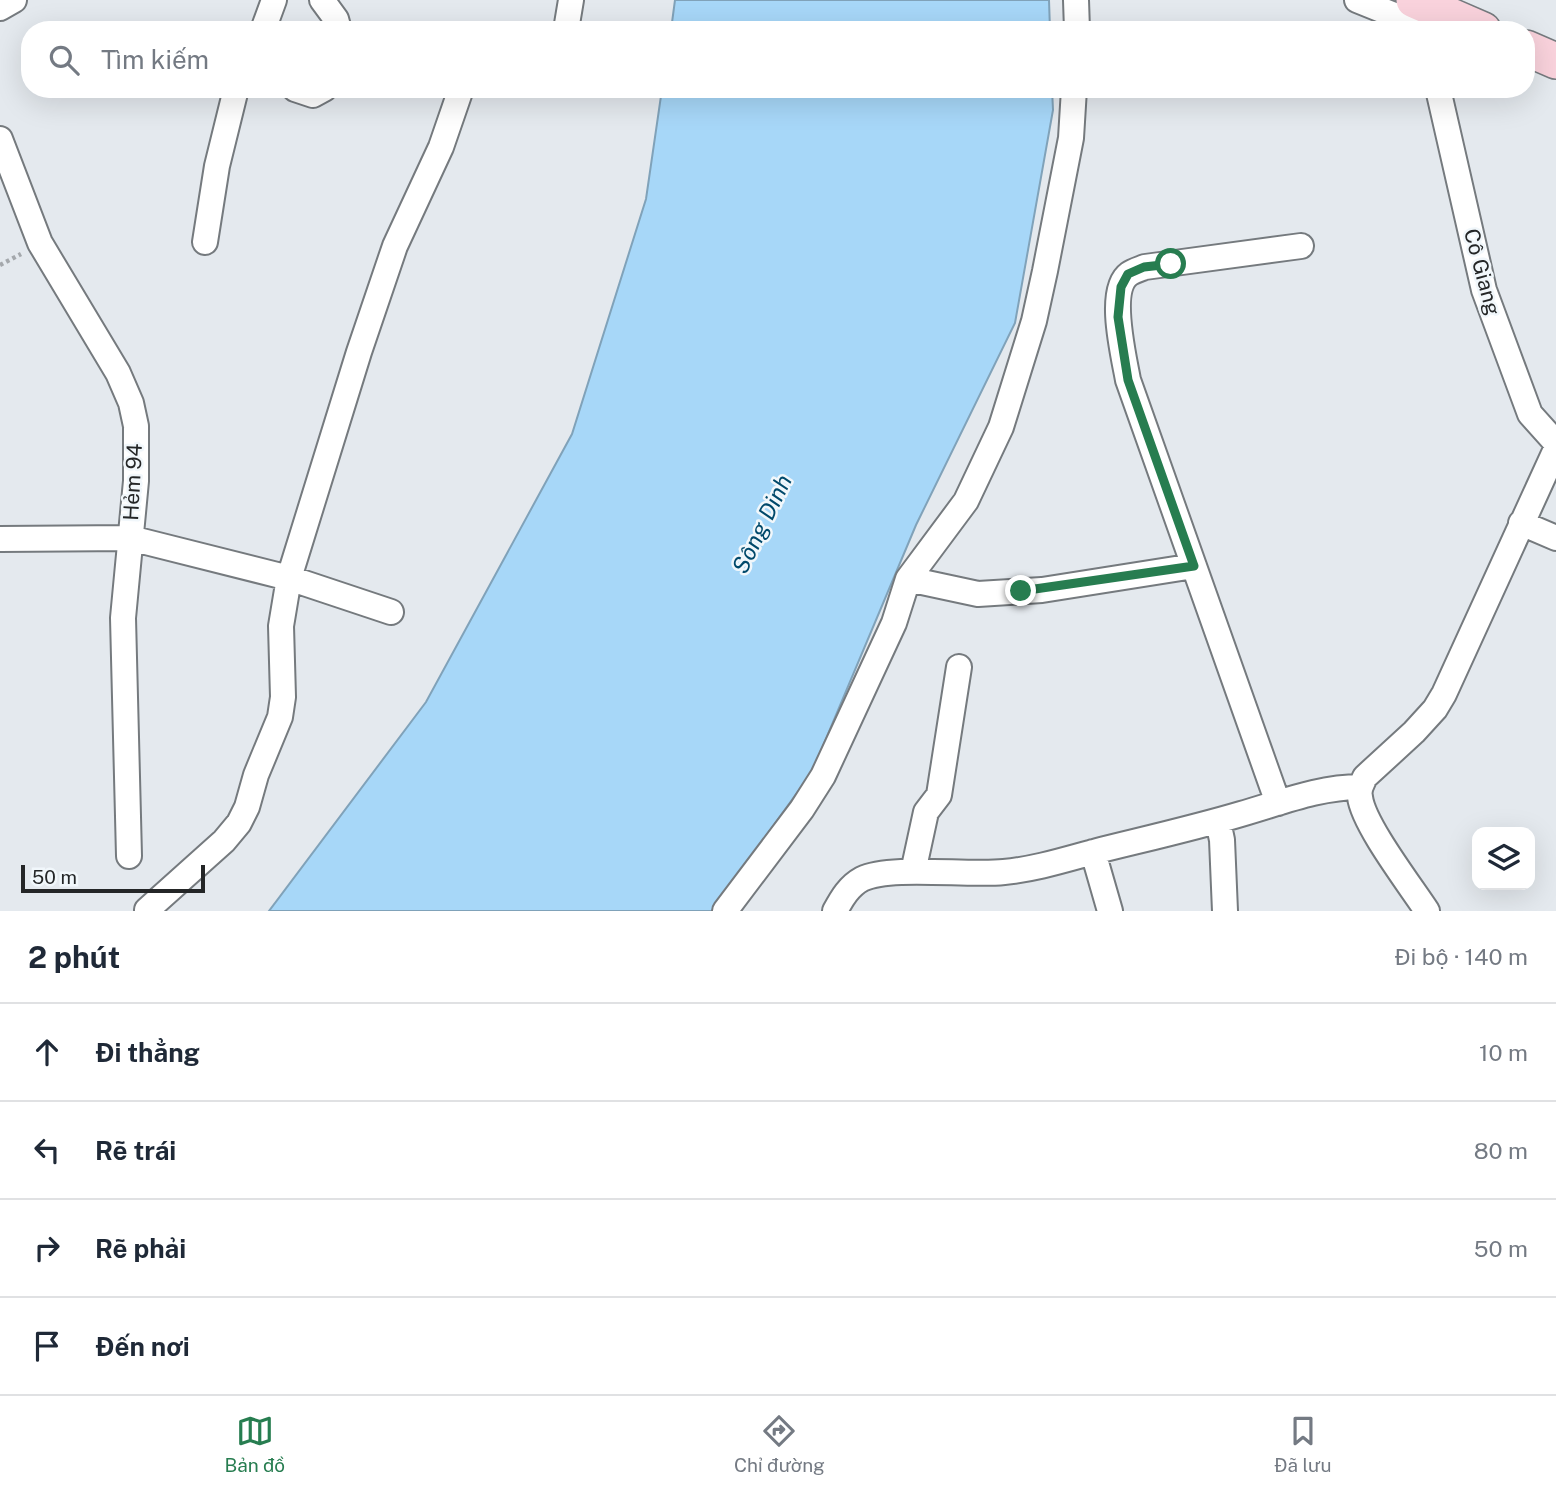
<!DOCTYPE html>
<html lang="vi">
<head>
<meta charset="utf-8">
<style>
	:root { --surface:#fff; --page:#f6f6f7; --text:#1f2937; --muted:#747a83; --line:#e0e1e3; --accent:#277d50 }
	body { margin:0; font-family:"Public Sans",sans-serif; background:var(--page); color:var(--text) }
	.controls { position:absolute; right:21px; bottom:21px; display:grid; overflow:hidden; border-radius:14px; box-shadow:0 7px 28px #0002 }
	.controls button { width:63px; height:63px; display:grid; place-items:center; padding:0; border:0; border-bottom:2px solid var(--line); background:var(--surface); color:var(--text); font:35px sans-serif }
	.scale { position:absolute; left:21px; bottom:18px; width:184px; box-sizing:border-box; padding-left:7px; border:4px solid #242627; border-top:0; font-size:19px; line-height:24px; white-space:nowrap; color:#242627; -webkit-text-stroke:5px #f1f7fb; paint-order:stroke }
	.stop { position:absolute; width:21px; height:21px; margin:-16px; border:5px solid #277d50; border-radius:50%; background:#fff }
	.stop.end { background:#277d50; border-color:#fff; box-shadow:0 2px 7px #0008 }
	.list { margin:0; padding:0; list-style:none }
	h2 { display:flex; justify-content:space-between; align-items:center; height:91px; margin:0; padding:0 28px; font-size:30px }
	h2 small { font-size:23px; font-weight:400; color:var(--muted) }
	.list li { display:grid; grid-template-columns:46px 1fr auto; gap:21px; align-items:center; box-sizing:border-box; height:98px; padding:0 28px; border-top:2px solid var(--line) }
	.list b { display:block; font-size:26px; white-space:nowrap }
	.list em { font-size:23px; font-style:normal; color:var(--muted) }
	.icon { flex:none; width:38px; height:38px; fill:none; stroke:currentColor; stroke-width:2; stroke-linecap:round; stroke-linejoin:round }
	.map { position:relative; flex:none; width:1556px; height:911px; overflow:hidden }
	.search { position:absolute; background:var(--surface); box-shadow:0 7px 28px #0002; left:21px; right:21px; top:21px; height:77px; display:flex; align-items:center; gap:18px; box-sizing:border-box; padding:0 24px; border-radius:28px; color:var(--muted); font-size:26px }
	.sheet { height:483px; background:var(--surface) }
	nav { display:flex; justify-content:space-around; align-items:center; box-sizing:border-box; height:98px; border-top:2px solid var(--line); background:var(--surface); font-size:19px; color:var(--muted) }
	nav a { display:grid; justify-items:center; gap:4px }
	nav .on { color:var(--accent) }
	.map>svg:first-child { display:block }
	.water { fill:#a7d7f8; stroke:#80a2b9; stroke-width:2 }
	.lines { fill:none; stroke-linecap:round; stroke-linejoin:round }
	.minor-casing { stroke:#757a7e; stroke-width:28 }
	.secondary-casing { stroke:#757a7e; stroke-width:38 }
	.path { stroke:#a4a8ac; stroke-width:4.5; stroke-dasharray:3.5 3.5; stroke-linecap:butt }
	.minor { stroke:#fff; stroke-width:24 }
	.secondary { stroke:#f9d2dc; stroke-width:35 }
	.route { stroke:#277d50; stroke-width:9 }
	.labels { text-anchor:middle; stroke-width:5; stroke-linejoin:round; paint-order:stroke }
	.street-label { font-size:21px; fill:#242627; stroke:#f1f7fb }
	.water-label { font-size:23px; font-style:italic; fill:#00496b; stroke:#f1f7fb }
</style>
</head>
<body>
<div class="map">
<svg width="1556" height="911" viewBox="0 0 1556 911">
	<rect width="100%" height="100%" fill="#e4e9ee"/>
	<path class="water" d="M675,0H1049L1050,30H671Z
		M662,89H1052L1053,110L1015,323L916,525L812,772L712,911H269L426,702L572,434L646,199Z"/>
	<g class="lines">
		<defs>
			<path id="minor" d="M322,0L336,19L339,30
				M1076,0L1077,30
				M1357,0L1424,27
				M0,8L14,0
				M263,30L274,0
				M566,30L571,0
				M295,89L313,95L324,89
				M1438,89L1484,290L1530,414L1556,443
				M0,139L40,243L118,373L131,403L136,426V481L123,618L129,856
				M205,242L217,166L236,89
				M1521,523L1556,538
				M0,539L130,538L289,578L391,612
				M908,579L978,594L1042,590L1194,566
				M1278,803L1128,380C1124,357 1107,290 1129,274C1133,271 1140,269 1145,267L1301,246
				M1218,821L1222,840L1225,911
				M1093,852L1110,911
				M913,872L926,812L939,795L959,667
				M147,910L224,841L239,823L247,807L256,775L280,717L283,697L281,626L289,578L359,352L395,246L441,147L461,89
				M725,911L802,809L823,776L894,623L908,579L966,501L1001,427L1034,321L1045,271L1071,138L1074,89
				M835,911C842,898 849,886 862,879C891,865 968,876 1004,872C1036,869 1067,859 1097,851C1145,839 1194,828 1241,814C1280,803 1319,787 1360,787
				M1427,911C1410,885 1363,824 1360,797C1358,789 1362,784 1365,777L1414,732L1435,709L1444,694L1556,449"/>
			<path id="secondary" d="M1414,0L1483,30
				M1526,48L1556,61"/>
		</defs>
		<use href="#minor" class="minor-casing"/>
		<use href="#secondary" class="secondary-casing"/>
		<path class="path" d="M0,265L21,254"/>
		<use href="#minor" class="minor"/>
		<use href="#secondary" class="secondary"/>
	</g>
	<g class="lines">
		<path class="route" d="M1021,591L1194,566L1128,380L1118,317L1121,287L1128,274L1144,267L1171,264"/>
	</g>
	<g class="labels">
		<g class="street-label">
			<text transform="translate(1482 272) rotate(75)" y="7">Cô Giang</text>
			<text transform="translate(133 482) rotate(-87)" y="7">Hẻm 94</text>
		</g>
		<g class="water-label">
			<text transform="translate(762 524) rotate(-64)" y="8">Sông Dinh</text>
		</g>
	</g>
</svg>
<div class="controls">
<button><svg class="icon" aria-label="layers" viewBox="0 0 24 24"><path d="M12 4l9 5-9 5-9-5zM3 14l9 5 9-5"/></svg></button>
</div>
<div class="scale">50 m</div>
<div class="stop" style="left:1171px;top:264px"></div>
<div class="stop end" style="left:1021px;top:591px"></div>
<div class="search"><svg class="icon" aria-label="search" viewBox="0 0 24 24"><circle cx="10" cy="10" r="6"/><path d="M15 15l6 6"/></svg>Tìm kiếm</div>
</div>
<section class="sheet">
<h2>2 phút<small>Đi bộ · 140 m</small></h2>
<ul class="list">
<li><svg class="icon" aria-label="ahead" viewBox="0 0 24 24"><path d="M12 20V5M6 11l6-6 6 6"/></svg><div><b>Đi thẳng</b></div><em>10 m</em></li>
<li><svg class="icon" aria-label="left" viewBox="0 0 24 24"><path d="M17 20v-9H6M10 6l-5 5 5 5"/></svg><div><b>Rẽ trái</b></div><em>80 m</em></li>
<li><svg class="icon" aria-label="right" viewBox="0 0 24 24"><path d="M7 20v-9h11M14 6l5 5-5 5"/></svg><div><b>Rẽ phải</b></div><em>50 m</em></li>
<li><svg class="icon" aria-label="arrive" viewBox="0 0 24 24"><path d="M6 21V4h12l-3 4 3 4H6"/></svg><div><b>Đến nơi</b></div></li>
</ul>
</section>
<nav>
<a class="on"><svg class="icon" aria-label="map" viewBox="0 0 24 24"><path d="M3 6l6-2 6 2 6-2v14l-6 2-6-2-6 2zM9 4v14M15 6v14"/></svg>Bản đồ</a>
<a><svg class="icon" aria-label="directions" viewBox="0 0 24 24"><path d="M12 3l9 9-9 9-9-9zM9 14v-3h6M13 9l2 2-2 2"/></svg>Chỉ đường</a>
<a><svg class="icon" aria-label="saved" viewBox="0 0 24 24"><path d="M7 4h10v16l-5-4-5 4z"/></svg>Đã lưu</a>
</nav>
</body>
</html>
